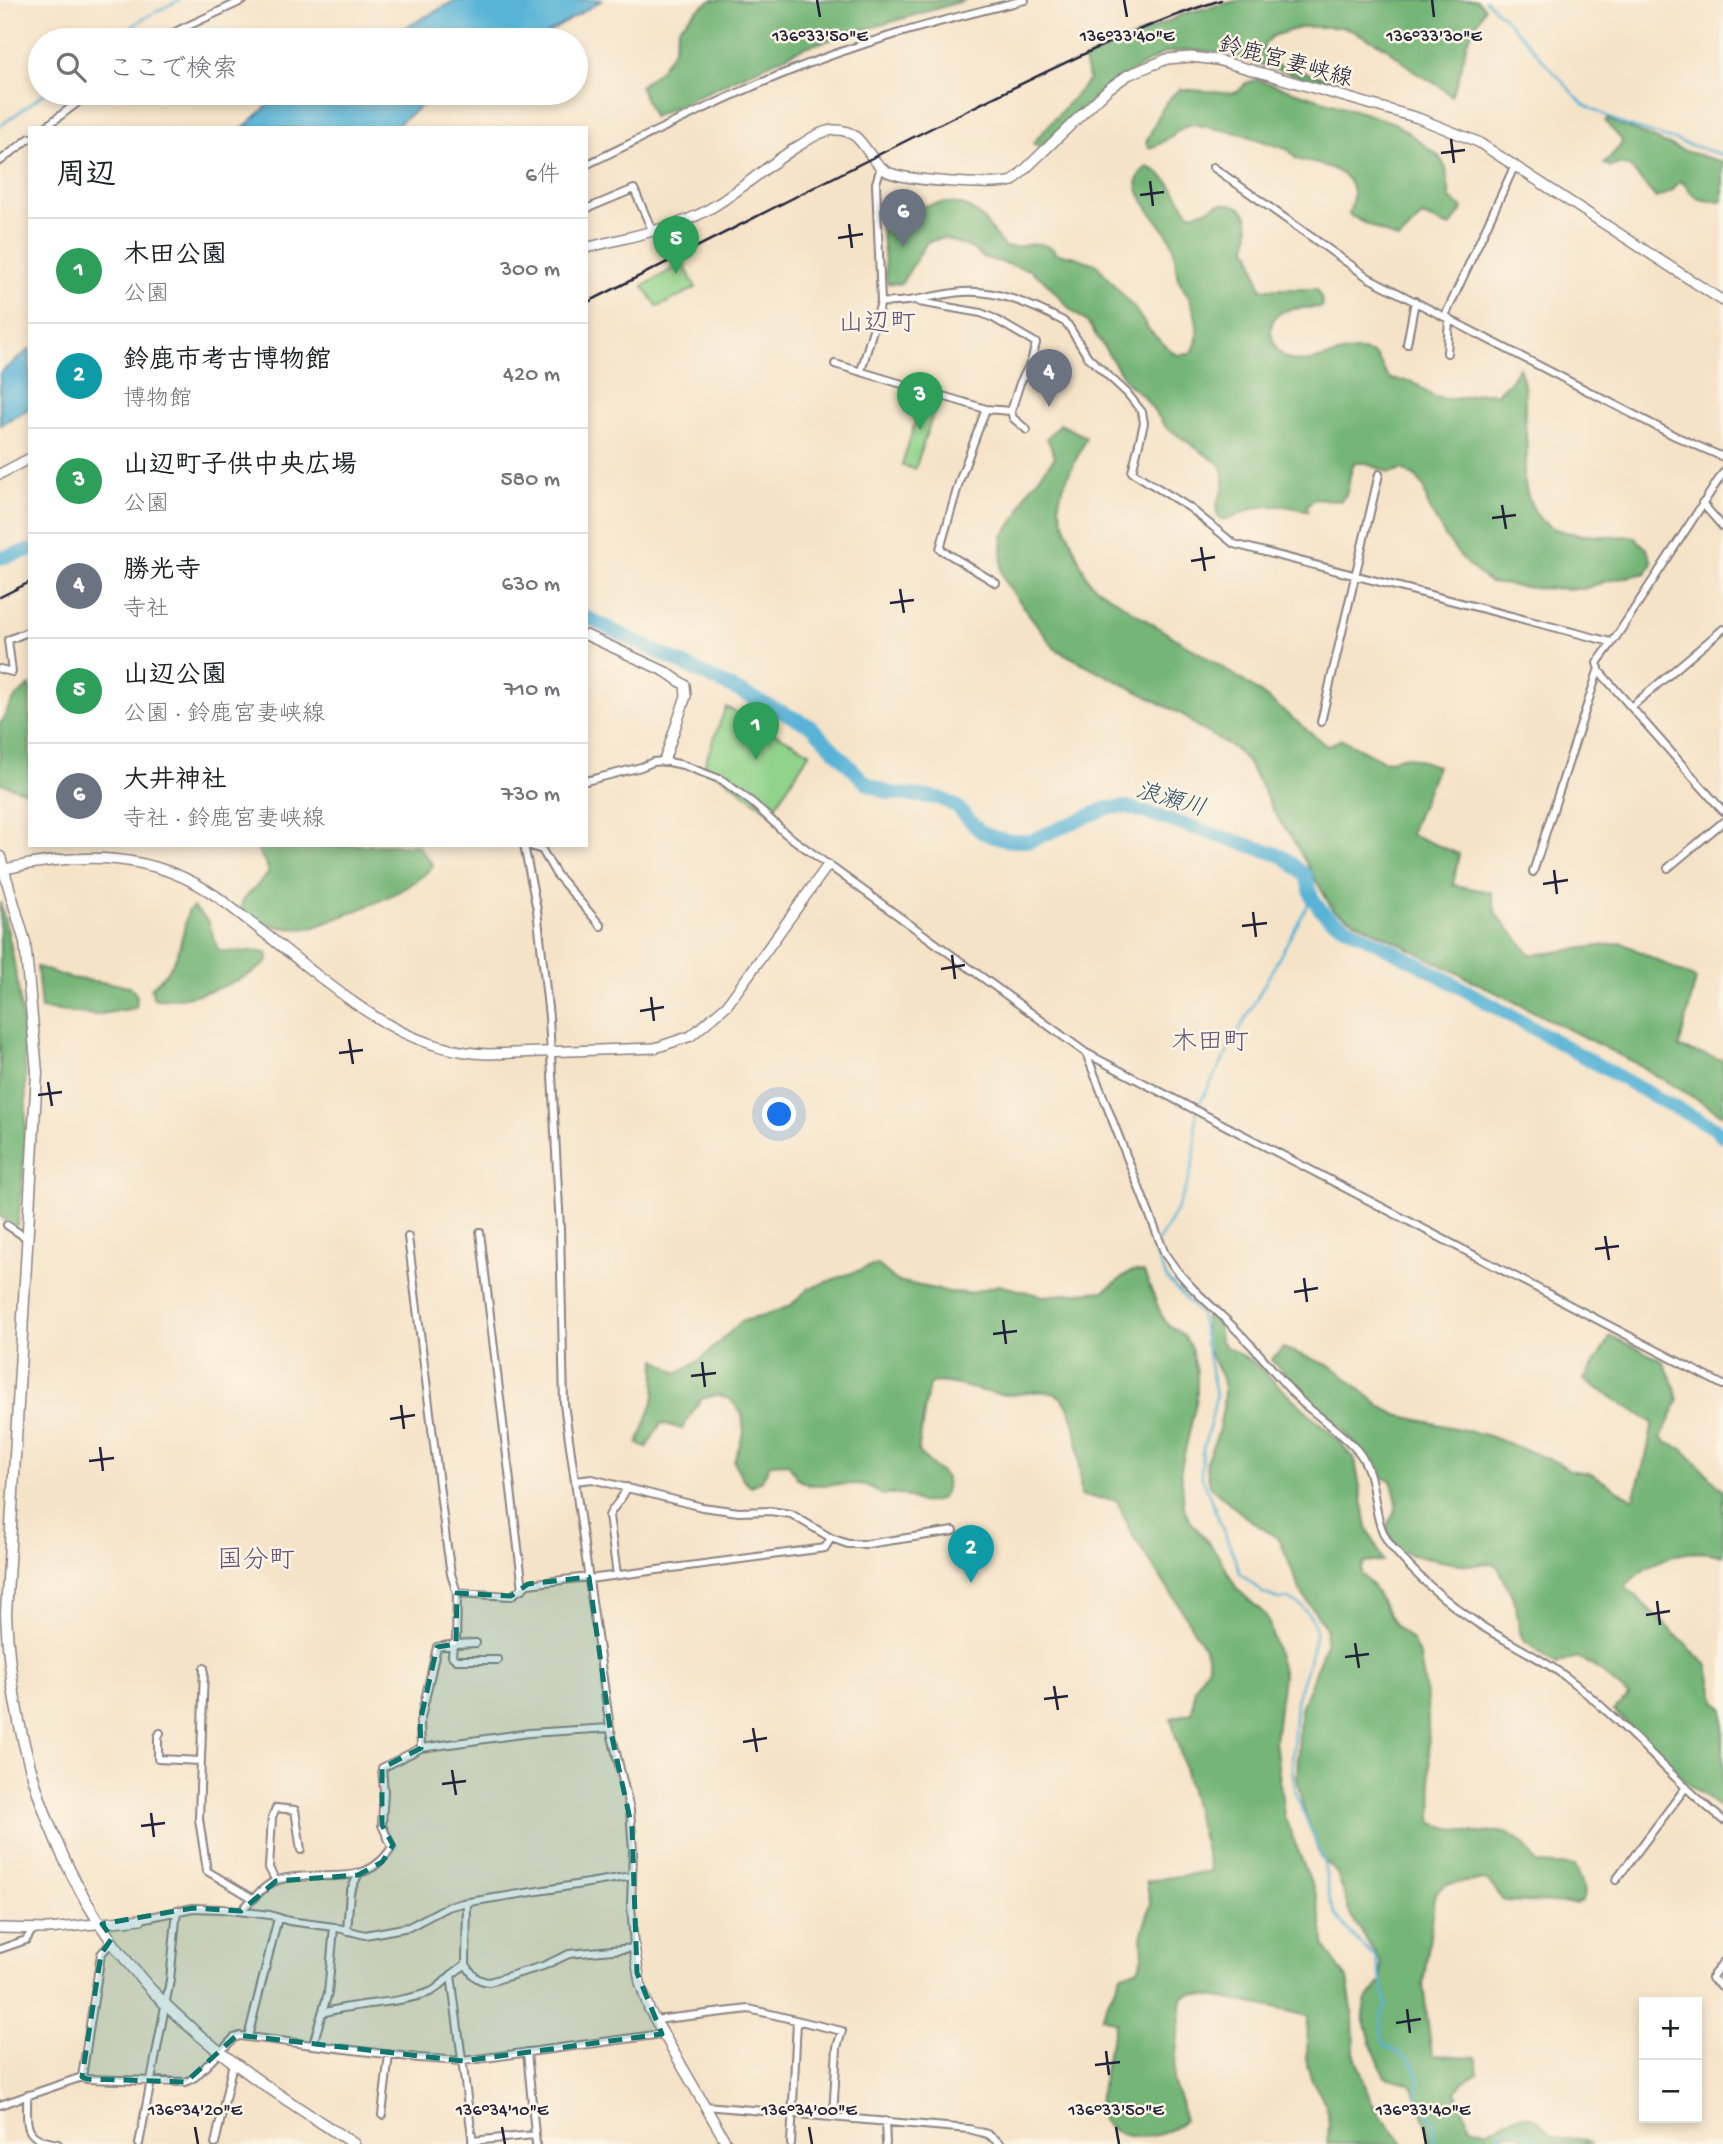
<!DOCTYPE html>
<html lang="ja">
<head>
<meta charset="utf-8">
<style>
	:root { --surface:#fff; --page:#f6f6f6; --text:#202124; --muted:#757577; --line:#e0e0e0; --accent:#0b8043 }
	body { margin:0; font-family:"Gochi Hand","Klee One",sans-serif; background:var(--page); color:var(--text) }
	.controls { position:absolute; right:21px; bottom:21px; display:grid; overflow:hidden; border-radius:0px; box-shadow:0 4px 10px #0003 }
	.controls button { width:63px; height:63px; display:grid; place-items:center; padding:0; border:0; border-bottom:2px solid var(--line); background:var(--surface); color:var(--text); font:35px sans-serif }
	.you { position:absolute; left:780px; top:1115px; width:24px; height:24px; margin:-18px; border:5px solid #fff; border-radius:50%; background:#1a73e8; box-shadow:0 0 0 10px #1a73e833 }
	.badge { display:grid; place-items:center; width:46px; height:46px; border-radius:50%; background:var(--accent); color:#fff; font-size:23px; font-weight:700 }
	.pin { position:absolute; translate:-50% -58px; filter:drop-shadow(0 2px 4px #0008) }
	.pin::after { content:''; position:absolute; top:37px; width:24px; height:21px; background:inherit; clip-path:polygon(0 0,100% 0,50% 100%) }
	.list { margin:0; padding:0; list-style:none }
	h2 { display:flex; justify-content:space-between; align-items:center; height:91px; margin:0; padding:0 28px; font-size:30px }
	h2 small { font-size:23px; font-weight:400; color:var(--muted) }
	.list li { display:grid; grid-template-columns:46px 1fr auto; gap:21px; align-items:center; box-sizing:border-box; height:105px; padding:0 28px; border-top:2px solid var(--line) }
	.list b { display:block; font-size:26px; white-space:nowrap }
	.list p { margin:0; font-size:23px; white-space:nowrap; color:var(--muted) }
	.list em { font-size:23px; font-style:normal; color:var(--muted) }
	.icon { flex:none; width:38px; height:38px; fill:none; stroke:currentColor; stroke-width:2; stroke-linecap:round; stroke-linejoin:round }
	.map { position:relative; flex:none; width:1723px; height:2144px; overflow:hidden }
	.search { position:absolute; background:var(--surface); box-shadow:0 4px 10px #0003; left:28px; top:28px; width:560px; height:77px; display:flex; align-items:center; gap:18px; box-sizing:border-box; padding:0 24px; border-radius:38px; color:var(--muted); font-size:26px }
	.panel { position:absolute; background:var(--surface); box-shadow:0 4px 10px #0003; left:28px; top:126px; width:560px; height:721px; border-radius:0px }
	.map>svg:first-child { display:block }
	.green { fill:#92d38b; stroke:#5a7a63; stroke-width:2 }
	.forest { fill:#75b577; stroke:#4c6c59; stroke-width:2 }
	.water { fill:#58b3d6; stroke:#3d6a88; stroke-width:2 }
	.lines { fill:none; stroke-linecap:round; stroke-linejoin:round }
	.stream { stroke:#58b3d6; stroke-width:2.5 }
	.river { stroke:#58b3d6; stroke-width:14 }
	.street-casing { stroke:#8c8282; stroke-width:10 }
	.secondary-casing { stroke:#8c8282; stroke-width:12 }
	.primary-casing { stroke:#8c8282; stroke-width:13 }
	.street { stroke:#fff; stroke-width:6 }
	.secondary { stroke:#fff; stroke-width:9 }
	.primary { stroke:#fff; stroke-width:10 }
	.rail { stroke:#22223b; stroke-width:2.5 }
	.marked { fill:#0f766e; fill-opacity:0.2; stroke:#0f766e; stroke-width:5; stroke-dasharray:14 9; stroke-linejoin:round }
	.ticks { fill:none; stroke:#22223b; stroke-width:2.5 }
	.labels { text-anchor:middle; stroke-width:5; stroke-linejoin:round; paint-order:stroke }
	.street-label { font-size:23px; fill:#22223b; stroke:#fcf5e5 }
	.water-label { font-size:24px; font-style:italic; fill:#355571; stroke:#fcf5e5 }
	.quarter-label { font-size:26px; fill:#645278; stroke:#fcf5e5 }
	.ticks-label { font-size:18px; text-anchor:middle; fill:#22223b; stroke:#fcf5e5; stroke-width:5; stroke-linejoin:round; paint-order:stroke }
</style>
</head>
<body>
<div class="map">
<svg width="1723" height="2144" viewBox="0 0 1723 2144">
	<rect width="100%" height="100%" fill="#fcf5e5"/>
	<filter id="ink" filterUnits="userSpaceOnUse"><feTurbulence type="fractalNoise" baseFrequency=".0143" numOctaves="2"/><feDisplacementMap in="SourceGraphic" scale="14" xChannelSelector="R" yChannelSelector="G"/><feConvolveMatrix kernelMatrix="1 2 1 2 8 2 1 2 1" color-interpolation-filters="sRGB"/></filter>
	<filter id="wash" filterUnits="userSpaceOnUse"><feTurbulence type="fractalNoise" baseFrequency=".00686" numOctaves="4" result="noise"/><feDisplacementMap in="SourceGraphic" scale="28" xChannelSelector="R" yChannelSelector="G"/><feGaussianBlur stdDeviation="1.57" result="paint"/><feColorMatrix in="noise" values="0 0 0 0 0 0 0 0 0 0 0 0 0 0 0 0 0 1.4 0 .05"/><feComposite in="paint" operator="in"/></filter>
	<g filter="url(#wash)">
		<rect width="100%" height="100%" fill="#f5e3c8"/>
		<path class="green" d="M683,263L696,288L658,307L643,286Z
			M925,391L939,395L915,469L902,465Z
			M726,707L810,752L771,813L723,777L703,768Z"/>
		<path class="forest" d="M712,0H966L805,47L653,117L640,86L660,70L674,49L679,27L698,9Z
			M1241,0H1477L1485,8L1467,42L1458,80L1451,96L1441,87L1418,74L1384,46L1345,27H1302L1272,36L1264,45L1263,52L1268,62L1336,81L1337,88L1225,53L1189,50L1164,53L1103,89L1040,148L1033,143L1089,80L1084,60L1186,13Z
			M1258,80L1354,110L1394,123L1405,130L1441,158L1446,169L1450,199L1463,208L1450,227L1422,216L1399,240L1349,215C1350,208 1354,199 1353,192C1350,167 1315,164 1296,159L1289,150L1242,134L1192,124C1175,128 1169,143 1149,148L1146,143C1154,126 1163,100 1180,89L1232,93L1238,92L1246,83Z
			M1607,119L1681,150L1723,162V201C1715,201 1705,202 1698,198C1690,194 1688,185 1680,181L1672,191L1656,198L1629,166L1618,164L1611,167L1604,164L1620,146L1622,140L1605,122Z
			M1147,167C1167,172 1178,197 1189,213C1202,215 1208,207 1219,204C1224,203 1226,203 1230,204C1254,208 1249,230 1247,248L1251,253L1261,289H1317L1322,301L1321,307C1310,308 1294,307 1284,311C1262,320 1271,350 1288,359C1310,369 1344,346 1367,352C1385,357 1380,373 1391,379C1397,382 1406,379 1412,382C1422,386 1425,395 1439,398C1460,403 1476,389 1496,394L1509,382L1519,367C1528,391 1524,401 1525,425C1526,434 1527,443 1527,452C1527,461 1523,469 1524,479C1526,492 1531,508 1540,519C1556,538 1610,537 1633,536L1647,549L1652,563L1646,573L1607,581L1583,589L1534,588L1490,583L1466,563L1446,538L1428,506L1424,488L1417,478L1402,469L1390,473L1366,463H1355C1346,474 1353,491 1340,501L1316,498L1307,505L1308,511C1289,506 1272,503 1252,509C1238,513 1237,520 1220,519C1211,505 1222,498 1224,485C1225,480 1223,472 1222,466L1166,427L1143,396L1128,384L1088,323L1072,311L1046,282L1030,270L982,257L973,249L944,238L927,242L901,284L887,283L881,223C911,209 952,190 980,216C989,225 996,237 1004,247C1026,250 1030,236 1055,250L1054,253L1072,256L1096,264L1135,309L1149,330L1172,352L1178,355L1190,354C1202,343 1197,316 1191,302C1188,294 1181,287 1178,278C1174,266 1177,253 1171,241C1163,221 1118,186 1147,167Z
			M1060,424L1086,437C1080,455 1058,490 1059,505C1059,513 1085,577 1091,583C1099,591 1112,597 1122,604C1155,627 1191,647 1225,669C1261,691 1294,720 1327,746L1342,739L1384,761L1407,756L1437,766L1410,834L1459,854L1453,885L1491,892L1496,914L1531,955L1622,943L1696,979L1679,1048L1723,1060V1115L1637,1064L1333,910L1290,835C1269,812 1263,780 1242,756C1227,739 1201,734 1185,716L1055,649L1005,582L1001,571L1003,536L1018,515L1027,492L1055,457L1047,438Z
			M30,685V793L0,783V723C6,718 5,714 9,707C13,698 22,691 30,685Z
			M255,845H417L433,865C413,893 347,913 315,927C289,932 263,924 241,913L242,901L268,874V868Z
			M0,902C22,979 28,1063 25,1143C25,1170 20,1197 18,1224L12,1227L0,1216Z
			M193,907L208,921L218,950C234,955 250,948 267,953L268,961C245,983 186,1002 154,999L151,988C180,963 180,946 188,911Z
			M37,967L70,978L130,986L137,996L136,1008L95,1015L41,1009Z
			M877,1264L897,1281L949,1292L969,1293L999,1285L1043,1296L1103,1291L1132,1271L1144,1273L1164,1321L1184,1336L1191,1348L1197,1372V1398L1181,1468L1184,1507L1188,1518L1219,1556L1237,1589L1266,1615L1270,1627L1283,1675L1275,1741L1284,1816L1317,1897L1325,1948L1347,1978L1353,2016L1354,2052L1370,2099L1376,2110L1403,2144H1327L1329,2123L1326,2105L1311,2078L1307,2065L1308,2016L1266,2006L1193,1993L1182,1998L1173,2083L1181,2101L1184,2120C1162,2144 1108,2144 1098,2111L1106,2060L1116,2022L1101,2017L1121,1975L1138,1968L1143,1957L1142,1933L1151,1904L1146,1881L1211,1871L1171,1718L1192,1713L1195,1688L1208,1665V1658L1203,1646L1178,1604L1131,1533L1117,1500L1081,1496C1079,1471 1082,1400 1052,1393C1037,1389 1024,1394 1009,1395C1001,1395 991,1392 983,1391C973,1389 938,1378 930,1384C927,1386 920,1443 918,1452L946,1478C948,1497 940,1504 920,1502C913,1501 906,1495 899,1494C893,1493 887,1494 882,1495L872,1488L860,1484L809,1485L798,1479L788,1463L770,1464L762,1480L751,1486L742,1478L734,1462L744,1432L742,1414L730,1399L718,1395L701,1399L682,1429L661,1423L647,1447L638,1444L655,1396L656,1359L677,1373L699,1361L742,1321L760,1317L790,1306L809,1288Z
			M1205,1308L1211,1311L1218,1321L1220,1340L1225,1346L1253,1362L1339,1441L1355,1460L1367,1527L1383,1561L1364,1563L1361,1568V1574L1372,1585L1396,1627L1412,1640L1420,1657L1427,1700L1430,1775L1433,1805L1431,1818L1433,1823C1448,1828 1462,1832 1478,1833C1485,1834 1493,1831 1500,1832C1519,1834 1528,1850 1537,1864L1575,1866C1580,1877 1587,1890 1582,1901L1576,1904L1505,1901C1496,1895 1494,1886 1486,1880L1446,1884L1437,1891L1433,1903V1915L1423,1985L1432,2055L1476,2057L1478,2073L1463,2082L1456,2092L1470,2126L1488,2131C1502,2123 1524,2107 1539,2121C1544,2126 1546,2133 1554,2137C1566,2143 1574,2133 1591,2144H1527C1524,2133 1513,2133 1504,2134L1497,2144H1430L1427,2126L1413,2087L1408,2083L1385,2077L1372,2046L1363,2014L1365,2002L1381,1981V1963L1350,1914L1337,1873L1320,1857L1302,1803L1297,1779L1300,1711L1325,1646L1326,1628L1301,1592L1280,1540L1247,1518L1210,1486L1206,1462L1218,1433L1223,1408L1224,1390L1222,1378L1205,1344Z
			M1611,1336L1663,1361L1674,1384L1678,1401L1661,1438L1665,1442L1683,1449L1723,1490V1556C1687,1545 1650,1560 1625,1586L1708,1666L1716,1703L1723,1708V1810L1681,1778L1614,1711L1629,1696L1593,1665L1576,1657L1556,1665L1523,1640L1519,1629L1516,1604L1498,1567L1492,1563C1484,1563 1477,1565 1470,1565C1460,1565 1407,1556 1401,1550C1396,1546 1387,1533 1387,1527C1388,1522 1392,1517 1395,1512C1399,1502 1394,1491 1391,1480L1378,1477L1355,1443L1271,1360L1283,1348L1333,1367L1380,1406L1397,1415L1486,1435L1559,1463L1569,1470L1589,1473L1633,1499L1646,1457L1653,1423L1584,1380Z"/>
		<path class="water" d="M456,0H602L540,38L518,40H383Z
			M288,93H437L393,128H243L274,100Z
			M30,349V408L0,425V373Z"/>
		<g class="lines">
			<path class="stream" d="M1485,0L1506,19L1583,104L1622,124L1723,155
				M113,40L144,18L179,0
				M0,126L45,93
				M1312,897L1198,1106C1194,1122 1196,1135 1195,1150C1191,1186 1174,1218 1154,1247V1251L1167,1279L1200,1314L1216,1395L1211,1421L1202,1453L1201,1475L1241,1574L1263,1593L1278,1599H1289L1302,1606L1313,1620L1316,1631L1312,1650L1296,1701L1292,1767L1295,1793L1324,1862L1330,1902L1336,1915L1354,1937L1376,1958L1387,2005L1382,2015L1381,2032L1384,2044L1409,2060L1413,2064L1419,2080L1418,2098L1433,2121L1436,2144
				M1492,2144C1505,2121 1526,2127 1542,2144"/>
			<path class="river" d="M0,558L30,550
				M586,617L811,726L866,783L889,793L940,798L957,807L981,832L994,837L1010,841H1030L1107,808L1128,807L1283,856L1306,876L1312,897L1320,909L1329,918L1424,967L1664,1102L1713,1127L1723,1136"/>
		</g>
	</g>
	<g filter="url(#ink)">
		<g class="lines">
			<defs>
				<path id="street" d="M162,40L179,30L244,0
					M44,128L90,93
					M0,161L30,138
					M586,165C650,134 714,102 780,75C859,42 942,20 1025,0
					M1213,167L1369,278L1675,436L1723,457
					M586,209L634,189L652,230
					M881,302C912,304 934,294 963,292C997,289 1034,306 1063,321L1068,325L1088,357L1127,393L1142,412L1144,423L1132,472L1190,508L1234,544L1611,642
					M1445,316L1515,165
					M1407,344L1415,301
					M1447,353L1449,318
					M835,364L986,409L1011,411L1020,383L1031,362L1036,343L993,318L981,313L919,302
					M861,371L881,302L876,183L881,167
					M986,409L960,479L940,549L996,583
					M1011,411L1013,418L1027,430
					M1723,473L1614,640L1597,663L1600,672L1723,811
					M1702,503L1723,527
					M0,669L12,672L8,640L30,631
					M1631,707L1723,629
					M1321,722L1379,474
					M586,781L641,767L653,762L664,761L683,765L722,780L754,804L786,834L1086,1053L1723,1385
					M524,845L537,910L549,1017L560,1229L564,1404L610,1728L630,1810L633,1851L631,1904L634,1946
					M528,845L542,850L556,874L601,926
					M1668,868L1723,822
					M1533,872L1599,668
					M1086,1053L1165,1254C1189,1291 1219,1310 1248,1342C1268,1362 1284,1386 1305,1405C1323,1420 1342,1433 1357,1450C1381,1478 1368,1520 1393,1548C1417,1577 1449,1604 1480,1625C1508,1643 1540,1657 1566,1677C1623,1720 1668,1776 1723,1820
					M7,1225L28,1239
					M480,1232L523,1589
					M408,1237L446,1540L451,1574L457,1593L456,1644L437,1647L420,1722L421,1748
					M575,1481L592,1479L702,1507L739,1512L770,1511L791,1514L831,1538L848,1544H867L954,1531
					M617,1575L609,1516C614,1505 623,1499 627,1487
					M589,1579L825,1548L831,1538
					M457,1593L511,1596L528,1584L589,1577
					M453,1644L452,1656L456,1660H498
					M456,1644L476,1643
					M204,1668L199,1819L207,1871L254,1899
					M160,1733L158,1737V1759L201,1761
					M1616,1880L1686,1787
					M276,1881L269,1868L272,1817L276,1808L295,1810L301,1850
					M241,1911C251,1901 265,1884 278,1880C322,1868 364,1892 392,1847L382,1825L384,1791L382,1768L421,1748L529,1733L610,1728
					M141,1919L193,1908L221,1909L270,1915L289,1921L334,1927L365,1935L409,1927L447,1907L463,1903L632,1876
					M347,1931L350,1892L358,1875
					M0,1949L26,1940L33,1929
					M1723,1962L1711,1978L1723,1987
					M466,1964L467,1902
					M322,2013C357,2002 395,2005 430,1992C438,1989 445,1981 451,1975
					M655,2020L749,2009L842,2031L837,2047L833,2117
					M248,2037L278,1918
					M313,2044L328,1993L334,1927
					M527,2052L536,2144
					M82,2077L101,1954L113,1941
					M27,2095C28,2126 21,2138 58,2144
					M0,2105L82,2077L87,2079L186,2082L195,2077L234,2038L240,2036L418,2058L463,2061L662,2034
					M705,2106L969,2129L987,2134L1001,2144
					M382,2115L389,2054
					M885,2121L886,2144
					M472,2141L535,2135
					M139,2144L170,1980L177,1910
					M215,2144L233,2063
					M473,2144L451,1975L466,1964C472,1975 477,1981 489,1982L543,1966L569,1954L634,1948
					M791,2144L797,2021"/>
				<path id="secondary" d="M586,248C618,239 659,232 689,219C730,202 763,167 800,145C811,138 821,131 834,130C863,128 866,159 886,171C902,181 993,186 1013,181L1108,89L1128,75L1167,59L1191,57L1217,60L1418,118L1478,142L1723,301
					M0,474L30,458
					M586,635L666,672L685,685L686,696L664,761
					M5,869C81,852 153,851 219,898C249,921 279,944 308,968C365,1012 413,1051 488,1054L655,1048L691,1036L727,1005L828,865
					M0,1928L49,1929L141,1919
					M634,1946L640,1983L649,2009L727,2144"/>
				<path id="primary" d="M0,857L25,942L37,1072L6,1614C12,1757 63,1904 167,2006C224,2061 289,2102 354,2144"/>
			</defs>
			<use href="#street" class="street-casing"/>
			<use href="#secondary" class="secondary-casing"/>
			<use href="#primary" class="primary-casing"/>
			<use href="#street" class="street"/>
			<use href="#secondary" class="secondary"/>
			<use href="#primary" class="primary"/>
			<path class="rail" d="M586,303C716,238 844,171 974,107C1056,67 1134,27 1221,0
				M0,597L30,582"/>
		</g>
	</g>
	<path class="marked" d="M589,1577L610,1728L632,1828L637,1973L662,2034L463,2061L237,2035L186,2082L87,2079L82,2077L101,1954L112,1938L102,1924L193,1908L241,1911L276,1881L358,1875L382,1862L393,1845L382,1825V1768L421,1748L420,1722L437,1647L456,1644L457,1593L511,1596L528,1584Z"/>
	<path class="ticks" d="M817,0L820,17M1124,0L1127,17M1432,0L1434,17M1451,139L1454,163M1441,153L1465,150M1150,181L1153,206M1140,195L1164,192M849,224L852,248M838,238L863,234M1502,505L1506,529M1492,518L1516,515M1201,547L1205,571M1191,561L1215,557M900,589L904,613M890,603L914,600M1554,870L1557,894M1543,884L1568,880M1253,912L1256,937M1242,926L1267,923M952,955L955,979M941,969L965,965M651,997L654,1021M640,1011L664,1007M349,1039L353,1064M339,1053L363,1050M48,1082L52,1106M38,1095L62,1092M1605,1236L1609,1260M1595,1249L1619,1246M1304,1278L1307,1302M1294,1292L1318,1288M1003,1320L1006,1344M993,1334L1017,1331M702,1362L705,1387M691,1376L716,1373M401,1405L404,1429M390,1419L415,1415M100,1447L103,1471M89,1461L114,1458M1657,1601L1660,1625M1646,1615L1670,1611M1355,1643L1359,1668M1345,1657L1369,1654M1054,1686L1058,1710M1044,1699L1068,1696M753,1728L757,1752M743,1742L767,1738M452,1770L456,1795M442,1784L466,1781M151,1813L154,1837M141,1826L165,1823M1407,2009L1410,2033M1396,2023L1421,2019M1106,2051L1109,2075M1095,2065L1120,2062M195,2127L198,2144M502,2127L505,2144M809,2127L812,2144M1116,2127L1119,2144M1423,2127L1426,2144"/>
	<g class="labels">
		<g class="street-label">
			<text transform="translate(1286 60) rotate(15)" y="8">鈴鹿宮妻峡線</text>
		</g>
		<g class="water-label">
			<text transform="translate(1171 798) rotate(16)" y="8">浪瀬川</text>
		</g>
		<g class="quarter-label">
			<text x="877" y="330">山辺町</text>
			<text x="1210" y="1049">木田町</text>
			<text x="256" y="1567">国分町</text>
		</g>
	</g>
	<g class="ticks-label">
		<text x="820" y="41">136°33'50"E</text>
		<text x="1127" y="41">136°33'40"E</text>
		<text x="1434" y="41">136°33'30"E</text>
		<text x="195" y="2115">136°34'20"E</text>
		<text x="502" y="2115">136°34'10"E</text>
		<text x="809" y="2115">136°34'00"E</text>
		<text x="1116" y="2115">136°33'50"E</text>
		<text x="1423" y="2115">136°33'40"E</text>
	</g>
</svg>
<div class="controls">
<button>+</button>
<button>−</button>
</div>
<div class="you"></div>
<div class="pin badge" style="left:756px;top:760px;background:#2e9e5b">1</div>
<div class="pin badge" style="left:971px;top:1583px;background:#0f9aa8">2</div>
<div class="pin badge" style="left:920px;top:430px;background:#2e9e5b">3</div>
<div class="pin badge" style="left:1049px;top:407px;background:#6b7280">4</div>
<div class="pin badge" style="left:676px;top:274px;background:#2e9e5b">5</div>
<div class="pin badge" style="left:903px;top:247px;background:#6b7280">6</div>
<div class="search"><svg class="icon" aria-label="search" viewBox="0 0 24 24"><circle cx="10" cy="10" r="6"/><path d="M15 15l6 6"/></svg>ここで検索</div>
<section class="panel">
<h2>周辺<small>6件</small></h2>
<ul class="list">
<li><span class="badge" style="background:#2e9e5b">1</span><div><b>木田公園</b><p>公園</p></div><em>300 m</em></li>
<li><span class="badge" style="background:#0f9aa8">2</span><div><b>鈴鹿市考古博物館</b><p>博物館</p></div><em>420 m</em></li>
<li><span class="badge" style="background:#2e9e5b">3</span><div><b>山辺町子供中央広場</b><p>公園</p></div><em>580 m</em></li>
<li><span class="badge" style="background:#6b7280">4</span><div><b>勝光寺</b><p>寺社</p></div><em>630 m</em></li>
<li><span class="badge" style="background:#2e9e5b">5</span><div><b>山辺公園</b><p>公園 · 鈴鹿宮妻峡線</p></div><em>710 m</em></li>
<li><span class="badge" style="background:#6b7280">6</span><div><b>大井神社</b><p>寺社 · 鈴鹿宮妻峡線</p></div><em>730 m</em></li>
</ul>
</section>
</div>
</body>
</html>
